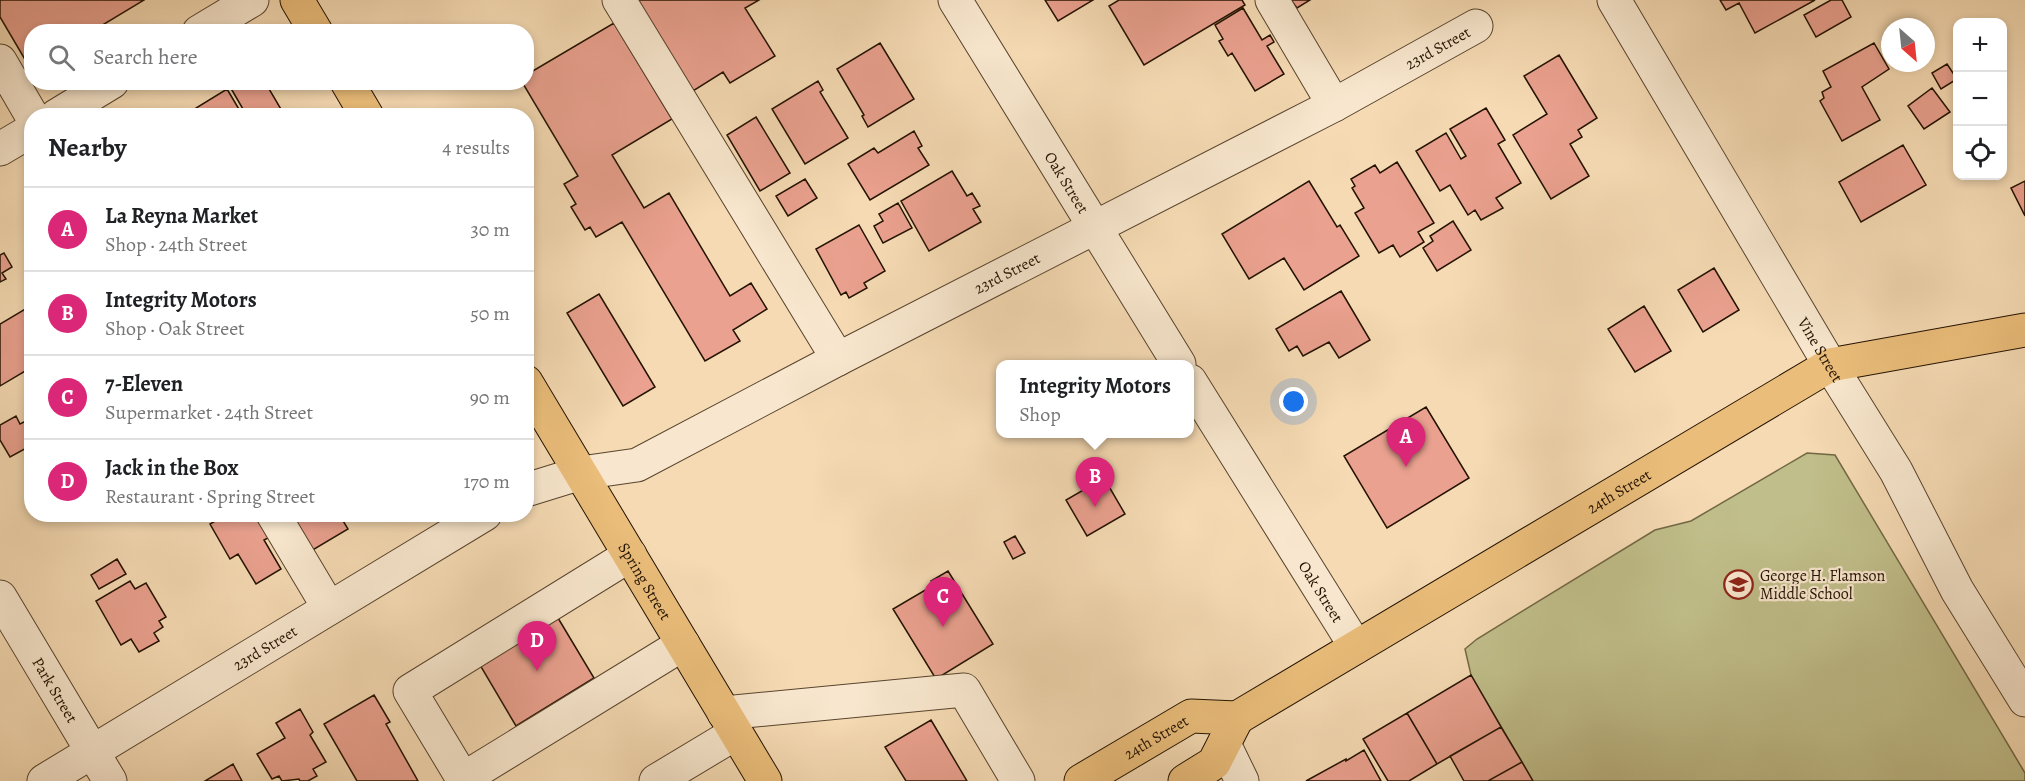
<!DOCTYPE html>
<html lang="en">
<head>
<meta charset="utf-8">
<style>
	:root { --surface:#fff; --page:#f2f2f2; --text:#202124; --muted:#757577; --line:#e0e0e0; --accent:#db2777 }
	body { margin:0; font-family:Alegreya,serif; background:var(--page); color:var(--text) }
	.controls { position:absolute; right:18px; top:18px; display:grid; overflow:hidden; border-radius:12px; box-shadow:0 3px 9px #0003 }
	.controls button { width:54px; height:54px; display:grid; place-items:center; padding:0; border:0; border-bottom:2px solid var(--line); background:var(--surface); color:var(--text); font:30px sans-serif }
	.compass { position:absolute; left:1881px; top:18px; width:54px; height:54px; border-radius:50%; background:var(--surface); box-shadow:0 3px 9px #0003; rotate:153deg }
	.you { position:absolute; left:1294px; top:402px; width:21px; height:21px; margin:-15px; border:4px solid #fff; border-radius:50%; background:#1a73e8; box-shadow:0 0 0 9px #1a73e833 }
	.badge { display:grid; place-items:center; width:39px; height:39px; border-radius:50%; background:var(--accent); color:#fff; font-size:20px; font-weight:700 }
	.pin { position:absolute; translate:-50% -50px; filter:drop-shadow(0 2px 3px #0008) }
	.pin::after { content:''; position:absolute; top:32px; width:21px; height:18px; background:inherit; clip-path:polygon(0 0,100% 0,50% 100%) }
	.popup { position:absolute; left:996px; top:360px; width:198px; height:78px; box-sizing:border-box; display:grid; place-content:center; border-radius:12px; background:var(--surface); filter:drop-shadow(0 2px 4px #0005); font-size:20px; white-space:nowrap; color:var(--muted) }
	.popup b { font-size:22px; color:var(--text) }
	.popup::after { content:''; position:absolute; left:50%; top:100%; margin-left:-12px; border:12px solid transparent; border-top-color:var(--surface) }
	.list { margin:0; padding:0; list-style:none }
	h2 { display:flex; justify-content:space-between; align-items:center; height:78px; margin:0; padding:0 24px; font-size:26px }
	h2 small { font-size:20px; font-weight:400; color:var(--muted) }
	.list li { display:grid; grid-template-columns:39px 1fr auto; gap:18px; align-items:center; box-sizing:border-box; height:84px; padding:0 24px; border-top:2px solid var(--line) }
	.list b { display:block; font-size:22px; white-space:nowrap }
	.list p { margin:0; font-size:20px; white-space:nowrap; color:var(--muted) }
	.list em { font-size:20px; font-style:normal; color:var(--muted) }
	.icon { flex:none; width:33px; height:33px; fill:none; stroke:currentColor; stroke-width:2; stroke-linecap:round; stroke-linejoin:round }
	.map { position:relative; flex:none; width:2025px; height:781px; overflow:hidden }
	.search { position:absolute; background:var(--surface); box-shadow:0 3px 9px #0003; left:24px; top:24px; width:510px; height:66px; display:flex; align-items:center; gap:15px; box-sizing:border-box; padding:0 21px; border-radius:24px; color:var(--muted); font-size:22px }
	.panel { position:absolute; background:var(--surface); box-shadow:0 3px 9px #0003; left:24px; top:108px; width:510px; height:414px; border-radius:24px }
	.map>svg:first-child { display:block }
	.green { fill:#c0be8a; stroke:#726845; stroke-width:1.5 }
	.building { fill:#eaa18f; stroke:#231200; stroke-width:1.5 }
	.lines { fill:none; stroke-linecap:round; stroke-linejoin:round }
	.minor-casing { stroke:#58442d; stroke-width:35 }
	.major-casing { stroke:#231200; stroke-width:35 }
	.minor { stroke:#f8e7ce; stroke-width:33 }
	.major { stroke:#eabd7a; stroke-width:33 }
	.labels { text-anchor:middle; stroke-width:4.5; stroke-linejoin:round; paint-order:stroke }
	.street-label { font-size:16px; fill:#231200; stroke:#f8e7ce }
	.poi-label { font-size:16px; fill:#231200; stroke:#f8e7ce; text-anchor:start }
</style>
</head>
<body>
<div class="map">
<svg width="2025" height="781" viewBox="0 0 2025 781">
	<rect width="100%" height="100%" fill="#f5dab3"/>
	<filter id="stains"><feTurbulence type="fractalNoise" baseFrequency=".00333" numOctaves="4"/><feColorMatrix values="0 0 0 0 .2 0 0 0 0 .09 0 0 0 0 .02 0 0 0 .5 -.17"/></filter>
	<radialGradient id="worn" r=".72"><stop offset=".6" stop-color="#630" stop-opacity="0"/><stop offset="1" stop-color="#630" stop-opacity=".3"/></radialGradient>
	<path class="green" d="M1807,453L1835,455L2025,773V781H1533L1471,675L1465,649L1477,639L1655,530L1691,521Z"/>
	<path class="building" d="M0,0H144L91,32H32V67L30,68L0,17Z
		M638,0H759L745,8L775,56L730,83L723,72L693,91Z
		M1045,0H1093L1058,21Z
		M1119,0H1242L1245,5L1144,65L1109,6Z
		M1291,0H1310L1297,8Z
		M1720,0H1815L1755,33L1739,3L1726,10Z
		M1831,0H1842L1851,17L1816,37L1804,15Z
		M1243,8L1262,40L1270,35L1274,42L1267,46L1284,74L1255,91L1232,53L1228,56L1219,41L1223,39L1215,25Z
		M614,23L672,119L612,155L644,208L669,193L730,296L751,283L767,309L733,330L740,341L705,361L622,222L596,237L590,227L585,230L571,207L576,204L564,184L578,176L522,82H526V75Z
		M880,43L914,99L868,127L862,116L864,115L837,69Z
		M1874,43L1889,69L1862,87L1880,120L1842,141L1820,101L1824,98L1822,92L1831,87L1823,71Z
		M1559,55L1597,118L1578,130L1582,137L1570,144L1589,176L1551,199L1513,135L1547,114L1524,76Z
		M1947,64L1957,79L1941,89L1932,73Z
		M818,81L823,90L820,92L848,138L805,164L772,109Z
		M232,82H265L285,116H247L229,85Z
		M1932,88L1950,112L1924,129L1908,106Z
		M227,89L243,116H183Z
		M1486,108L1505,140L1498,144L1521,183L1496,198L1503,208L1481,220L1475,210L1468,215L1450,185L1440,191L1416,151L1446,133L1461,159L1466,156L1450,129Z
		M756,117L790,173L760,191L727,135Z
		M914,131L922,146L918,148L929,165L870,200L848,164L874,148L878,153Z
		M1903,145L1926,185L1861,222L1839,182Z
		M1397,162L1434,223L1418,232L1424,242L1400,257L1393,245L1379,253L1355,213L1364,208L1352,188L1355,186L1351,179L1375,165L1380,173Z
		M952,171L967,196L972,193L980,206L973,209L981,222L929,251L901,201Z
		M805,179L817,198L788,216L776,196Z
		M1309,181L1337,227L1340,225L1359,256L1304,290L1284,258L1249,279L1222,234Z
		M2025,181V216L2011,188Z
		M898,203L912,228L883,243L874,226L883,221L879,214Z
		M1453,221L1471,250L1437,271L1423,248L1433,241L1430,236Z
		M859,225L885,271L864,283L867,288L849,298L846,292L841,295L816,249Z
		M4,253L12,267L2,273L6,279L0,282V255Z
		M1714,268L1739,310L1703,332L1678,290Z
		M1341,291L1370,340L1339,358L1329,342L1303,356L1297,346L1289,351L1276,329Z
		M599,294L655,387L623,406L567,313Z
		M32,305V367L0,386V324Z
		M1644,306L1671,351L1635,372L1608,329Z
		M1426,407L1469,478L1387,528L1344,456Z
		M16,416L20,424L28,420L32,427V445L10,457L0,440V425Z
		M1104,478L1125,514L1087,536L1066,500Z
		M227,514H255L268,538L264,540L281,569L256,584L238,554L230,559L210,524Z
		M289,514H339L348,529L311,551Z
		M1015,536L1025,553L1013,559L1004,542Z
		M117,559L126,574L99,589L91,575Z
		M948,571L993,644L936,679L893,609L934,585L931,581Z
		M130,581L135,589L146,583L166,617L159,621L163,627L154,633L159,641L139,652L131,639L121,645L96,601Z
		M558,618L594,678L516,726L480,665Z
		M1471,675L1501,727L1437,764L1407,713Z
		M374,695L390,722L386,724L418,781H357L324,724Z
		M300,709L313,732L310,735L326,762L313,769L317,776L308,781H300L299,779L282,781L279,776L272,779L257,754L285,738L276,723Z
		M1407,713L1437,764L1409,781H1388L1363,739Z
		M931,720L967,781H906L885,747Z
		M1501,727L1522,762L1488,781H1464L1450,756Z
		M1364,750L1381,781H1306L1346,759V761Z
		M1522,762L1533,781H1488Z
		M233,764L242,781H205Z"/>
	<g class="lines">
		<defs>
			<g id="minor">
				<path d="M619,0L838,359"/>
				<path id="s1" d="M955,0L1179,364"/>
				<path d="M1272,0L1334,105"/>
				<path id="s2" d="M1614,0L1830,365L1896,471L1957,590L2025,700"/>
				<path d="M199,32L252,0"/>
				<path d="M0,61L32,116"/>
				<path d="M56,116L112,82"/>
				<path d="M0,149L32,130"/>
				<path id="s3" d="M1190,381L1356,647"/>
				<path id="s4" d="M526,490L581,473L637,465L838,359L1334,105L1476,26"/>
				<path d="M273,514L329,608"/>
				<path d="M630,555L410,691L463,779L683,644"/>
				<path id="s5" d="M0,597L110,781"/>
				<path d="M724,713L964,690L1018,781"/>
				<path d="M1224,744L1242,781"/>
				<path id="s6" d="M44,781L485,514"/>
				<path d="M656,781L736,733"/>
			</g>
			<g id="major">
				<path d="M297,0L316,32"/>
				<path d="M347,82L367,116"/>
				<path id="s7" d="M526,382L765,781"/>
				<path id="s8" d="M1081,781L1191,716L1237,718L1830,365L2025,330"/>
				<path d="M1185,781L1214,763L1237,718"/>
			</g>
		</defs>
		<use href="#minor" class="minor-casing"/>
		<use href="#major" class="major-casing"/>
		<use href="#minor" class="minor"/>
		<use href="#major" class="major"/>
	</g>
	<defs>
		<symbol id="school-ring" viewBox="-11 -11 22 22"><circle r="9.5" fill="#f8e7ce" stroke="#8f2418" stroke-width="1.5"/><path d="M0-5L7-2L0 1L-7-2ZM-4 1L0 2.5L4 1V4Q0 6-4 4Z" fill="#8f2418"/></symbol>
	</defs>
	<g fill-rule="evenodd">
		<use href="#school-ring" x="1722" y="568" width="33" height="33"/>
	</g>
	<g class="labels">
		<g class="street-label">
			<text dy="6" stroke="none"><textPath href="#s4" startOffset="1017">23rd Street</textPath></text>
			<text dy="6" stroke="none"><textPath href="#s1" startOffset="214">Oak Street</textPath></text>
			<text dy="6" stroke="none"><textPath href="#s4" startOffset="531">23rd Street</textPath></text>
			<text dy="6" stroke="none"><textPath href="#s2" startOffset="406">Vine Street</textPath></text>
			<text dy="6" stroke="none"><textPath href="#s8" startOffset="618">24th Street</textPath></text>
			<text dy="6" stroke="none"><textPath href="#s7" startOffset="232">Spring Street</textPath></text>
			<text dy="6" stroke="none"><textPath href="#s3" startOffset="248">Oak Street</textPath></text>
			<text dy="6" stroke="none"><textPath href="#s6" startOffset="258">23rd Street</textPath></text>
			<text dy="6" stroke="none"><textPath href="#s5" startOffset="108">Park Street</textPath></text>
			<text dy="6" stroke="none"><textPath href="#s8" startOffset="87">24th Street</textPath></text>
		</g>
		<g class="poi-label">
			<text x="1760" y="581">George H. Flamson<tspan x="1760" dy="18">Middle School</tspan></text>
		</g>
	</g>
	<rect width="100%" height="100%" filter="url(#stains)"/>
	<rect width="100%" height="100%" fill="url(#worn)"/>
</svg>
<div class="controls">
<button>+</button>
<button>−</button>
<button><svg class="icon" aria-label="locate" viewBox="0 0 24 24"><circle cx="12" cy="12" r="6"/><path d="M12 2v4M12 18v4M2 12h4M18 12h4"/></svg></button>
</div>
<svg class="compass" viewBox="-18 -18 36 36"><path d="M0-13l5 13h-10z" fill="#e53935"/><path d="M0 13l5-13h-10z" fill="#757577"/></svg>
<div class="you"></div>
<div class="pin badge" style="left:1406px;top:467px">A</div>
<div class="pin badge" style="left:1095px;top:507px">B</div>
<div class="popup"><b>Integrity Motors</b>Shop</div>
<div class="pin badge" style="left:943px;top:627px">C</div>
<div class="pin badge" style="left:537px;top:671px">D</div>
<div class="search"><svg class="icon" aria-label="search" viewBox="0 0 24 24"><circle cx="10" cy="10" r="6"/><path d="M15 15l6 6"/></svg>Search here</div>
<section class="panel">
<h2>Nearby<small>4 results</small></h2>
<ul class="list">
<li><span class="badge">A</span><div><b>La Reyna Market</b><p>Shop · 24th Street</p></div><em>30 m</em></li>
<li><span class="badge">B</span><div><b>Integrity Motors</b><p>Shop · Oak Street</p></div><em>50 m</em></li>
<li><span class="badge">C</span><div><b>7-Eleven</b><p>Supermarket · 24th Street</p></div><em>90 m</em></li>
<li><span class="badge">D</span><div><b>Jack in the Box</b><p>Restaurant · Spring Street</p></div><em>170 m</em></li>
</ul>
</section>
</div>
</body>
</html>
